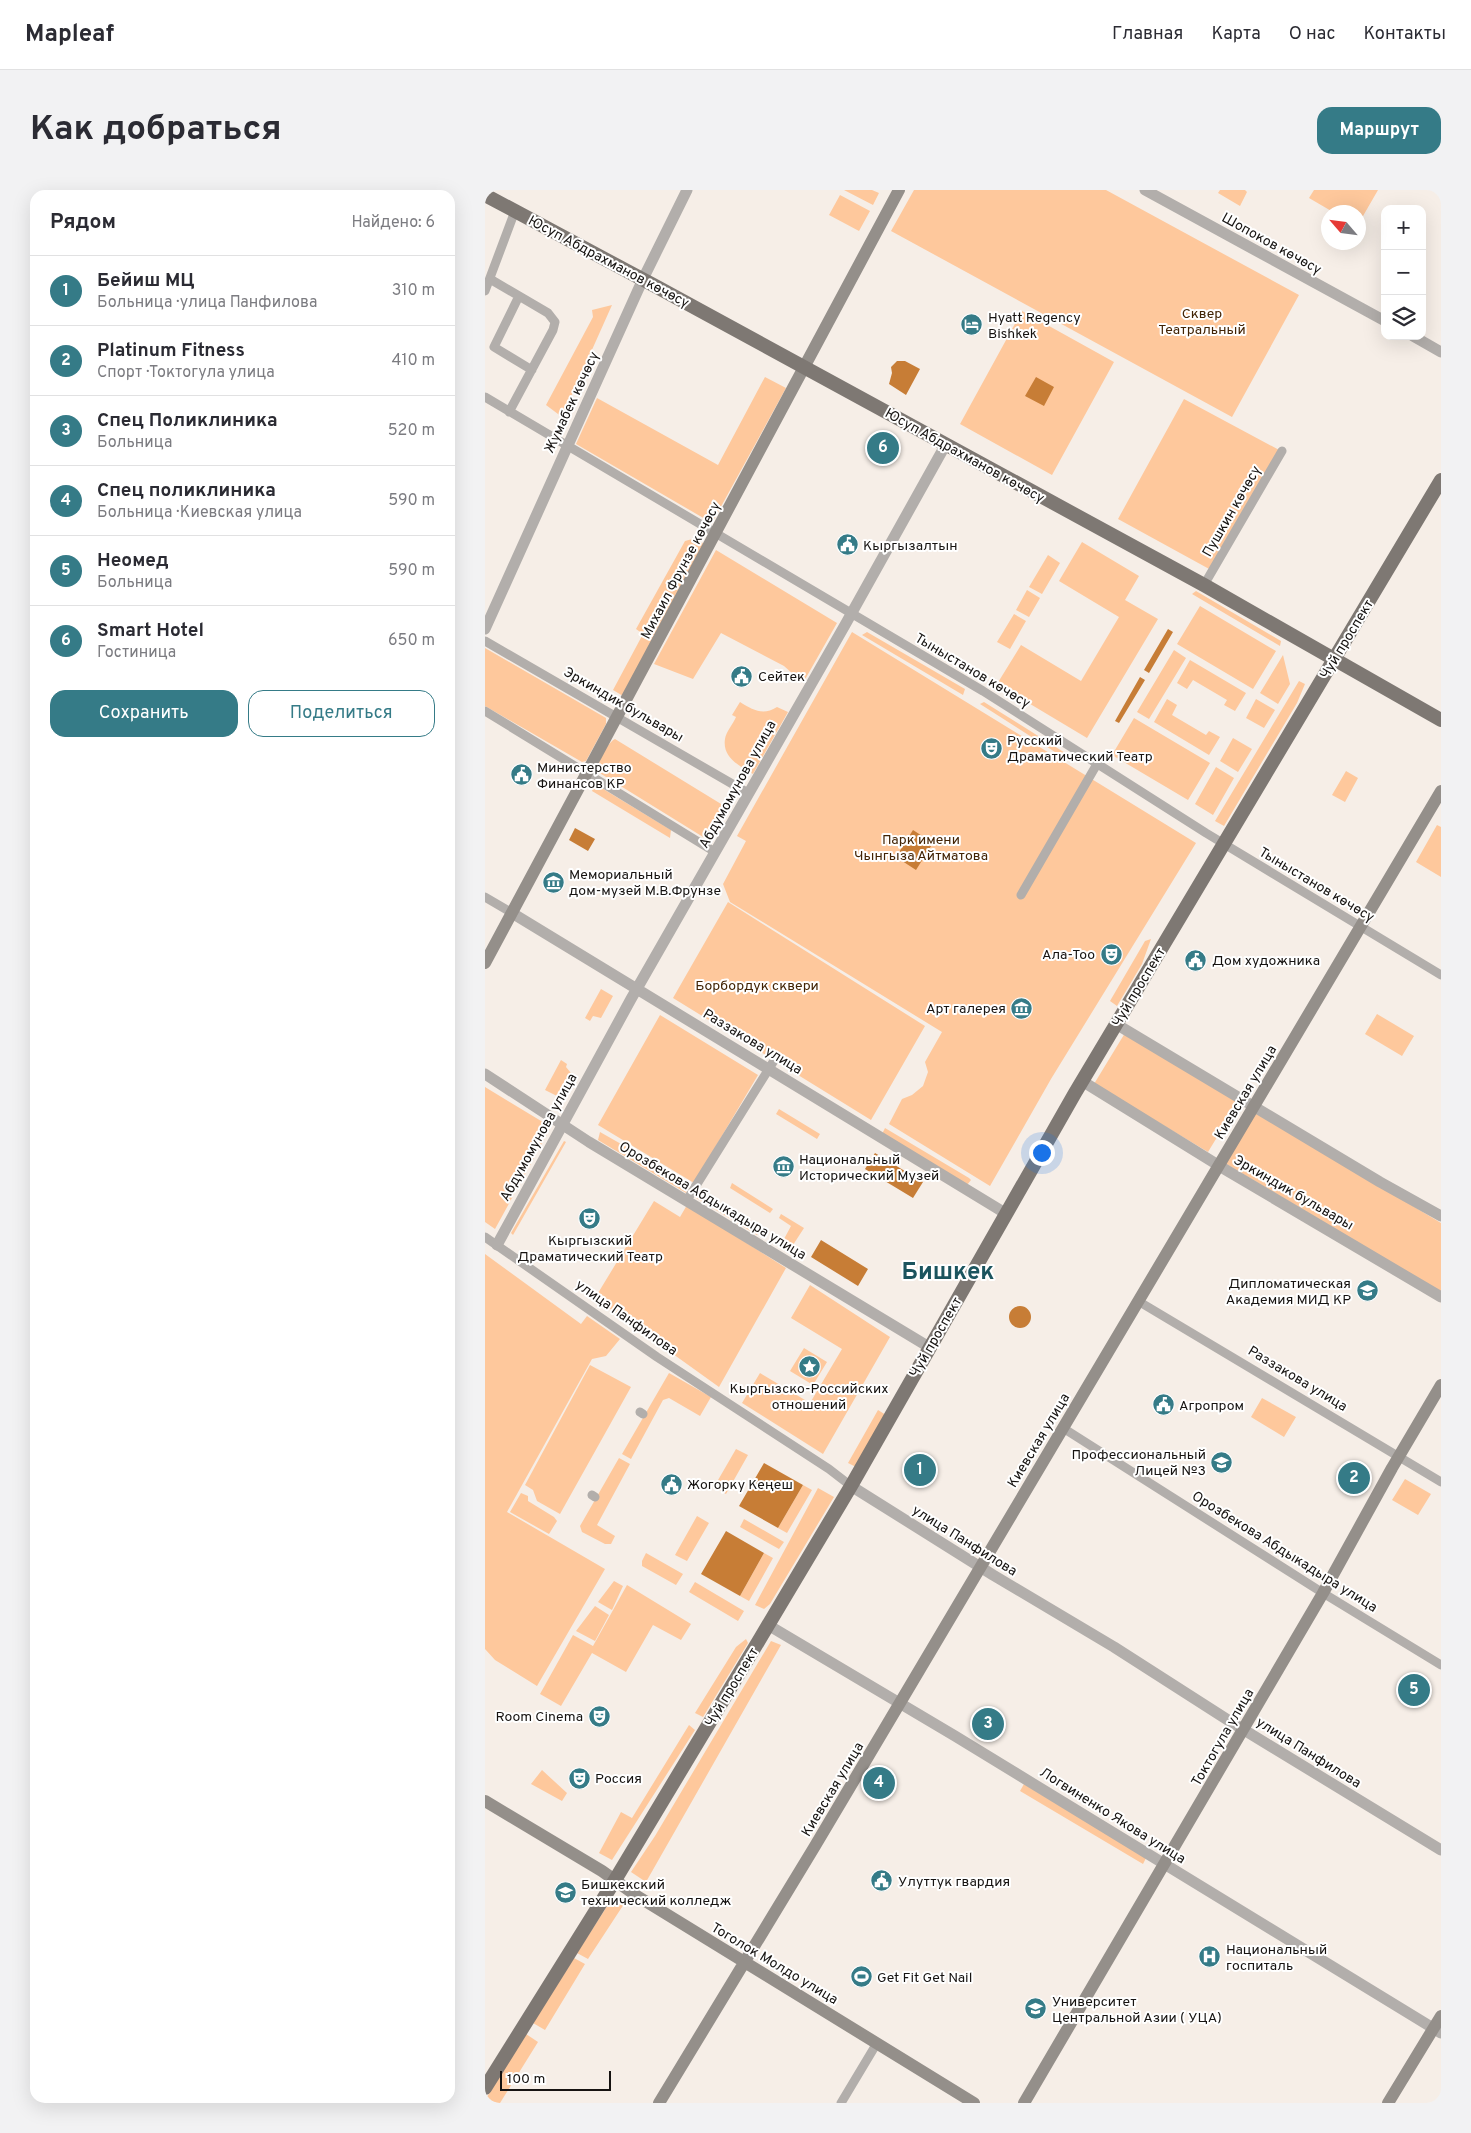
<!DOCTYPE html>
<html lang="ru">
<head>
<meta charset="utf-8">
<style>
	:root { --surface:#fff; --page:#f2f2f3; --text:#2b2b33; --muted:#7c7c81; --line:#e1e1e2; --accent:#357b87 }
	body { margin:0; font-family:Overpass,sans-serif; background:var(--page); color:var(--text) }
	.controls { position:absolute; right:15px; top:15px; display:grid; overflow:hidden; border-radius:10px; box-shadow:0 5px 20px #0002 }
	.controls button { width:45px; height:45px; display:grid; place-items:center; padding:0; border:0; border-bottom:1px solid var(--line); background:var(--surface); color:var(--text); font:25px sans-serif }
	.compass { position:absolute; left:836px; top:15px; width:45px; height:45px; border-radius:50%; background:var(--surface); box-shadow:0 5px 20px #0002; rotate:298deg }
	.scale { position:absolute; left:15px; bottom:12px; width:111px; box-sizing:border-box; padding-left:5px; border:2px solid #161311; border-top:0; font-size:14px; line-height:18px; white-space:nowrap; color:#161311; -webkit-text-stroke:4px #fff; paint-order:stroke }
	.you { position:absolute; left:556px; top:962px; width:18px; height:18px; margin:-12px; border:4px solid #fff; border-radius:50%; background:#1a73e8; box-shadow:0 0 0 8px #1a73e833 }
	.badge { display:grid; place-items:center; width:32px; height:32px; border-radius:50%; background:var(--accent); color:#fff; font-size:16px; font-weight:700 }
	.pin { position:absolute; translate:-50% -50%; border:2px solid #fff; box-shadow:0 1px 5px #0006 }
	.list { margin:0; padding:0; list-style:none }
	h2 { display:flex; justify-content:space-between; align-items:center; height:65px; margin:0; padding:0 20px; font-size:21px }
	h2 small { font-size:16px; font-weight:400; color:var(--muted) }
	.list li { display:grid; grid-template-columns:32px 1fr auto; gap:15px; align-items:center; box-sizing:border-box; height:70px; padding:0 20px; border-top:1px solid var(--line) }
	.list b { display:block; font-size:19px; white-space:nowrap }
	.list p { margin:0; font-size:16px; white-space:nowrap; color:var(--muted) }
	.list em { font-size:16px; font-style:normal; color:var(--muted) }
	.actions { display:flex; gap:10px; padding:15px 20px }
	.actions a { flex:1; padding:11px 0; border:1px solid var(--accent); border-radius:15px; text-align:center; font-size:18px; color:var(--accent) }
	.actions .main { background:var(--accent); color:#fff }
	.icon { flex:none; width:28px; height:28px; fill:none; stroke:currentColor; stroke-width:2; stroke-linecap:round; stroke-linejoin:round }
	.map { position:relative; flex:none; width:956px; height:1913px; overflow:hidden; border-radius:15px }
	header { display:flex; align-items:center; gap:30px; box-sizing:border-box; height:70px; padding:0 25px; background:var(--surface); border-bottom:1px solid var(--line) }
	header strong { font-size:24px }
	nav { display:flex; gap:28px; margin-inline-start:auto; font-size:18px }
	.intro { display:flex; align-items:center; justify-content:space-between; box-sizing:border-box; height:120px; padding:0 30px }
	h1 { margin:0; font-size:35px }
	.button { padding:12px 22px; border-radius:15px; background:var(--accent); color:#fff; font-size:18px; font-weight:700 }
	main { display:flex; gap:30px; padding:0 30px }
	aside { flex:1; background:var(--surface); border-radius:15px; box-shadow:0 5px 20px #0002 }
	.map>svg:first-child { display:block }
	.green { fill:#fec89c }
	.water { fill:#c77d36 }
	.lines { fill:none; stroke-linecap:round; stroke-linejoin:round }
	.minor { stroke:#b2aeab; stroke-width:9 }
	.tertiary { stroke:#b2aeab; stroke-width:11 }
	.secondary { stroke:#948f8a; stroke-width:12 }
	.primary { stroke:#7e7873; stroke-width:14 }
	.labels { text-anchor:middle; stroke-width:4; stroke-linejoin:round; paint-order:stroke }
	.street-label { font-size:14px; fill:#161311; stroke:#fff }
	.park-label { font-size:14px; fill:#412304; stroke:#fff }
	.poi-label { font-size:14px; fill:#161311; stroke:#fff; text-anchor:start }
	.town-label { font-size:24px; font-weight:bold; fill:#1b545e; stroke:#fff }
</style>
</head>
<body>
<header>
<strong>Mapleaf</strong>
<nav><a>Главная</a><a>Карта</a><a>О нас</a><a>Контакты</a></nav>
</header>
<div class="intro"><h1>Как добраться</h1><a class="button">Маршрут</a></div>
<main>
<aside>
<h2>Рядом<small>Найдено: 6</small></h2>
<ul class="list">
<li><span class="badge">1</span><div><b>Бейиш МЦ</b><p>Больница · улица Панфилова</p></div><em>310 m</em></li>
<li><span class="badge">2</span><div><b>Platinum Fitness</b><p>Спорт · Токтогула улица</p></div><em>410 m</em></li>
<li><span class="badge">3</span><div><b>Спец Поликлиника</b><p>Больница</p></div><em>520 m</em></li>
<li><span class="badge">4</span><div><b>Спец поликлиника</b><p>Больница · Киевская улица</p></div><em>590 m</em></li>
<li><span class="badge">5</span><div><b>Неомед</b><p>Больница</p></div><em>590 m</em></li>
<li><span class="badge">6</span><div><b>Smart Hotel</b><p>Гостиница</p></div><em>650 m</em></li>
</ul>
<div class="actions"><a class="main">Сохранить</a><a>Поделиться</a></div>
</aside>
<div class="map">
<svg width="956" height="1913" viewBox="0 0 956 1913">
	<rect width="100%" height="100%" fill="#f6eee7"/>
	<path class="green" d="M359,0H387L394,3L388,15Z
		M429,0H621L814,105L747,227L406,41Z
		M735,0H760L762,2L755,16L733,3Z
		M829,0H893L874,33V22H848L824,8Z
		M355,5L385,21L374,41L344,25Z
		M127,115L77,227L61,215L108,127L107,120Z
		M537,121L629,172L567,285L475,234Z
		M280,187L301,198L227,333L91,254L112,208L233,275Z
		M699,209L796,261L726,380L633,329Z
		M211,348L220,355L138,506L128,500L158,444L151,439L200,351Z
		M597,352L654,386L640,410L673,429L602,548L512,494L536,455L596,491L634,427L574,391Z
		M231,360L352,433L318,493L299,476L236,443L208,489L169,474Z
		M563,365L575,373L557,404L544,397Z
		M542,400L555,408L544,427L531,420Z
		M711,401L796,451L795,456L707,404Z
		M715,416L791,461L768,499L692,454Z
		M529,424L541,431L525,459L512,452Z
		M367,442L711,653L566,889L505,996L404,934L417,909L427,905L438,896L443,882L440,872L457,842L245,712L238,694L261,651L252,646Z
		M382,442L480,499L478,505L377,445Z
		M0,458L121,528V534L101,571L97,572L0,516Z
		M689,460L701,468L664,529L652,522Z
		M798,465L805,494L793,514L775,503Z
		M705,470L761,503L750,521L739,515L742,510L708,490L702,499L692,493Z
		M814,491L820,494L812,513L739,636L730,631Z
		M682,509L692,515L687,525L721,545L724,541L735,547L724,565L669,532Z
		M771,509L790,520L779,538L761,528Z
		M255,512C268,520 278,526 292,517L303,522L268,584C255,576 237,568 240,549C241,542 248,534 251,527L247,525Z
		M499,512L585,566L584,571L495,514Z
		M649,528L725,573L703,610L627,565Z
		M748,548L767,559L753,582L735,571Z
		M130,549L241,617L223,650L113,582C111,574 123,552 130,549Z
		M731,577L749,588L728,625L710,614Z
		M861,581L873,588L860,612L847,605Z
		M110,594L186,640L185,648L107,601Z
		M952,635L956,637V687L931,672Z
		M243,712L440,836L386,930L188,808Z
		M666,749L657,774L632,816L625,811L660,751Z
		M116,799L128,806L116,828L108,826L105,831L100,828Z
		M892,824L929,846L917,866L880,844Z
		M175,825L273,885L209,993L113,935Z
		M640,843L754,911L723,962L609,894Z
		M76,870L82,874L81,877L86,883L74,907L60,900Z
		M0,897L66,937L10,1039L0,1032Z
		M294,919L335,944L332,949L291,924Z
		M769,920L956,1033V1102L738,972Z
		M400,938L484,988L486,990L482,995L397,944Z
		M115,942L201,991L205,997L201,1003L113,950Z
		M79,951L81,952L28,1045L26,1043Z
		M247,993L288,1019L285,1023L245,998Z
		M211,1001L274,1041L272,1045L208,1006Z
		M169,1011L195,1027L202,1015L301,1078L234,1197L110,1108Z
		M296,1024L319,1038L308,1055L299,1049L306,1036L294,1028Z
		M0,1064L96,1134L102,1126L135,1149L121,1166L107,1169L22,1322L120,1379L52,1496L10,1470L0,1459Z
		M325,1095L405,1147L338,1264L257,1213L275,1183L325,1213L357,1159L306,1128Z
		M319,1158L342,1172L328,1195L305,1181Z
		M105,1175L146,1197L75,1324L52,1311L48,1300L40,1295Z
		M184,1183L226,1207L215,1226L184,1208L178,1210L146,1269L137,1264Z
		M777,1208L811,1227L799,1247L766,1227Z
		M393,1220L401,1225L371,1277L363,1273Z
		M251,1259L263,1265L241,1304L229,1297Z
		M134,1268L145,1274L112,1335L130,1346L126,1354H120L97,1342L95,1336Z
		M920,1289L946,1304L933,1325L907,1310Z
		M318,1295L327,1300L302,1343L293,1338Z
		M333,1298L349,1307L285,1414L279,1419L270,1415Z
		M36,1303L43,1306V1311L69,1327L72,1331L64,1344L25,1322Z
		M212,1326L224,1333L202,1371L190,1365Z
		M259,1329L299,1352L294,1359L255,1337Z
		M161,1363L198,1384L191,1395L157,1376V1371Z
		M279,1363L288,1368L264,1411L255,1406Z
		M129,1391L138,1396L127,1420L113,1412Z
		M210,1392L259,1421L253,1431L204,1402Z
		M142,1395L206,1434L196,1450L168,1435L141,1482L107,1463L76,1516L55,1504L88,1445L108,1456Z
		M110,1416L124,1425L110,1451L91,1441Z
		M261,1449L263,1453L218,1527L210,1523L251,1457Z
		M286,1451L296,1455L161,1692L146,1682L170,1646Z
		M204,1535L210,1540L127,1670L114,1663L136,1622L147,1628Z
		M57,1580L82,1603L77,1611L46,1594Z
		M539,1594L661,1668L658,1674L535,1601Z
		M128,1707L139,1714L103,1769L92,1763Z
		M89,1768L100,1774L60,1840L48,1833Z
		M41,1844L53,1852L15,1913H0V1910Z"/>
	<path class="water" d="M412,171H420L435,179L421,205L404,194L407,183L406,177Z
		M551,187L569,197L559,216L540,206Z
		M683,439L688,442L664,483L659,480Z
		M655,487L660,490L634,533L630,531Z
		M90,638L110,649L103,661L84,650Z
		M428,640L448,653L431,680L411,667Z
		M390,963L438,992L428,1008L380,979Z
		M336,1050L383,1079L373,1096L326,1067Z
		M524 1127a11 11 0 1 1 22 0a11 11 0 1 1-22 0Z
		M279,1273L318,1295L293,1338L254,1316Z
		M241,1341L279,1363L255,1406L216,1384Z"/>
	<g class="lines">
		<path class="minor" d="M5,89L63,123L70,132L68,140L24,222
			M0,101L30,21
			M34,106L9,157L47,180
			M0,207L498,501L721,643L956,785
			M719,395L797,261
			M0,451L263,603
			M0,521L230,662
			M536,705L612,574
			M0,707L27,723
			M202,1010L290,869
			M0,1047L172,1167L344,1279L366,1296
			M653,1111L956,1292
			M155,1222L158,1224
			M578,1238L838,1403L956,1475
			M107,1305L110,1307
			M356,1913L392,1853"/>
		<path class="tertiary" d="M660,0L900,131
			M928,146L956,162
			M0,439L158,89L202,0
			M27,723L520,1023
			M631,834L895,992L956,1026
			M0,884L104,952L444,1157
			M597,891L741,980L956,1107
			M12,1055L146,809L360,435L461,254
			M366,1296L508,1385L629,1457L746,1532L956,1660
			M283,1435L470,1546L956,1843"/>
		<path class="secondary" d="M0,773L414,0
			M0,1611L117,1681L152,1706L489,1913
			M174,1913L330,1656L956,601
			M539,1913L838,1403L907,1278L956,1195
			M903,1913L956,1826"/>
		<path class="primary" d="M0,5L172,97L719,395L956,530
			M0,1898L130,1690L276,1447L366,1296L590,903L956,290"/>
	</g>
	<defs>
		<symbol id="hotel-disc" viewBox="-11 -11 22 22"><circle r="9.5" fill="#357b87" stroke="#fff"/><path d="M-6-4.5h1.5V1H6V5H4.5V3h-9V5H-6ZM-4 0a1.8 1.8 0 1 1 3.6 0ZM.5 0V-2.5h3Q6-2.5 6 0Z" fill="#fff"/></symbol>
		<symbol id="civic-disc" viewBox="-11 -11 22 22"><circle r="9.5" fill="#357b87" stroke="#fff"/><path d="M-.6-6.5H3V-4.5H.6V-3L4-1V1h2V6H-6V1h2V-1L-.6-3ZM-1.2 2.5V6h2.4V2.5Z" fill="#fff"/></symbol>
		<symbol id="theatre-disc" viewBox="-11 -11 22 22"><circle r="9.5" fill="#357b87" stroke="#fff"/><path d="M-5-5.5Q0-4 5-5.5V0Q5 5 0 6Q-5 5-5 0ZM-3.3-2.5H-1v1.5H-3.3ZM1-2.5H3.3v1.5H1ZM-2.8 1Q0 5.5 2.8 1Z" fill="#fff"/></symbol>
		<symbol id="museum-disc" viewBox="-11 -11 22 22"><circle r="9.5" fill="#357b87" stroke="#fff"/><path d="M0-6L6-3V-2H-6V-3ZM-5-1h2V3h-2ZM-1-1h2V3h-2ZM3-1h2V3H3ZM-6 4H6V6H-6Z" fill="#fff"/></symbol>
		<symbol id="university-disc" viewBox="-11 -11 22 22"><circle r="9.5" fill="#357b87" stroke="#fff"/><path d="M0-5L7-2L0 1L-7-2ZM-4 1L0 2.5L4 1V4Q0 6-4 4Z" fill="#fff"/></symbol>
		<symbol id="sight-disc" viewBox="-11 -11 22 22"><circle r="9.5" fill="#357b87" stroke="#fff"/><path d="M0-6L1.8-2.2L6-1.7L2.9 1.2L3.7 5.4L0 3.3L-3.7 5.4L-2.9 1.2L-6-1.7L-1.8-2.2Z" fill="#fff"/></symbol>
		<symbol id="hospital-disc" viewBox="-11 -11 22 22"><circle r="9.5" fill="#357b87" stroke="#fff"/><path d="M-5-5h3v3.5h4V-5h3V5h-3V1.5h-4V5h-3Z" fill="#fff"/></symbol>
		<symbol id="stadium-disc" viewBox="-11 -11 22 22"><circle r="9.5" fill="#357b87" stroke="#fff"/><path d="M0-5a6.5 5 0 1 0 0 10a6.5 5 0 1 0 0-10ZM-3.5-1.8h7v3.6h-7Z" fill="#fff"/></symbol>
	</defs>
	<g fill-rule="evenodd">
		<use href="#hotel-disc" x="474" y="122" width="25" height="25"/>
		<use href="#civic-disc" x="350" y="342" width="25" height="25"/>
		<use href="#civic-disc" x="244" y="474" width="25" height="25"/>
		<use href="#theatre-disc" x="494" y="546" width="25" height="25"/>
		<use href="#civic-disc" x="24" y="572" width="25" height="25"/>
		<use href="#museum-disc" x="56" y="680" width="25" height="25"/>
		<use href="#theatre-disc" x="614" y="752" width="25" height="25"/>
		<use href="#civic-disc" x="698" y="758" width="25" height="25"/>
		<use href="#museum-disc" x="524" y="806" width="25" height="25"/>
		<use href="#museum-disc" x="286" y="964" width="25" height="25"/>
		<use href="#theatre-disc" x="92" y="1016" width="25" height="25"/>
		<use href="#university-disc" x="870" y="1088" width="25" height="25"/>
		<use href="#sight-disc" x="312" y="1164" width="25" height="25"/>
		<use href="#civic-disc" x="666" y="1202" width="25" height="25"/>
		<use href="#university-disc" x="724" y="1260" width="25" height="25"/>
		<use href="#civic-disc" x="174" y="1282" width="25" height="25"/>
		<use href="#theatre-disc" x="102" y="1514" width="25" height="25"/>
		<use href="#theatre-disc" x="82" y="1576" width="25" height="25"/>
		<use href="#civic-disc" x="384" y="1678" width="25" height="25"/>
		<use href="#university-disc" x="68" y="1690" width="25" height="25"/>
		<use href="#hospital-disc" x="712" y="1754" width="25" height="25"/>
		<use href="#stadium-disc" x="364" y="1774" width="25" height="25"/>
		<use href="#university-disc" x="538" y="1806" width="25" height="25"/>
	</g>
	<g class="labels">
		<g class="street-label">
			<text transform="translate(787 53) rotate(29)" y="5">Шопоков көчөсү</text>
			<text transform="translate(124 71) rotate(28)" y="5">Юсуп Абдрахманов көчөсү</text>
			<text transform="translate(86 212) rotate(-65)" y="5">Жумабек көчөсү</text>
			<text transform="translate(480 265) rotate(29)" y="5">Юсуп Абдрахманов көчөсү</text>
			<text transform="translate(746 321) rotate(-60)" y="5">Пушкин көчөсү</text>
			<text transform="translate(195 380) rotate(-62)" y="5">Михаил Фрунзе көчөсү</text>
			<text transform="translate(861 449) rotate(-59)" y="5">Чуй проспект</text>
			<text transform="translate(488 480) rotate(31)" y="5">Тыныстанов көчөсү</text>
			<text transform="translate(139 514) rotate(30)" y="5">Эркиндик бульвары</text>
			<text transform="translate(252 594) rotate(-61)" y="5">Абдумомунова улица</text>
			<text transform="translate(832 694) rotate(31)" y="5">Тыныстанов көчөсү</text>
			<text transform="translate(653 797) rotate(-59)" y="5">Чуй проспект</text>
			<text transform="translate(268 851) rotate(31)" y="5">Раззакова улица</text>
			<text transform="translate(760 902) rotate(-59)" y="5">Киевская улица</text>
			<text transform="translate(53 947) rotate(-61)" y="5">Абдумомунова улица</text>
			<text transform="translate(809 1002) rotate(30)" y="5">Эркиндик бульвары</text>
			<text transform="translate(228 1010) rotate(31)" y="5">Орозбекова Абдыкадыра улица</text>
			<text transform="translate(142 1127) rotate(35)" y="5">улица Панфилова</text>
			<text transform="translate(450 1147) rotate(-60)" y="5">Чуй проспект</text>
			<text transform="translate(813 1188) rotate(31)" y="5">Раззакова улица</text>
			<text transform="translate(553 1250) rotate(-59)" y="5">Киевская улица</text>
			<text transform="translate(480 1350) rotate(32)" y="5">улица Панфилова</text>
			<text transform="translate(800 1361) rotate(32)" y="5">Орозбекова Абдыкадыра улица</text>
			<text transform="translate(246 1497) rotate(-59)" y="5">Чуй проспект</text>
			<text transform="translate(737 1547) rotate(-60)" y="5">Токтогула улица</text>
			<text transform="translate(824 1562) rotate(32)" y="5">улица Панфилова</text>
			<text transform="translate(347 1599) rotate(-59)" y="5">Киевская улица</text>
			<text transform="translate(628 1625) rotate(32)" y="5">Логвиненко Якова улица</text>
			<text transform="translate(290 1773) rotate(31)" y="5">Тоголок Молдо улица</text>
		</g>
		<g class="park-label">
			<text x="717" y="128">Сквер<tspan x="717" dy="16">Театральный</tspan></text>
			<text x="436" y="654">Парк имени<tspan x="436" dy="16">Чынгыза Айтматова</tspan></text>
			<text x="272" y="800">Борбордук сквери</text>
		</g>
		<g class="poi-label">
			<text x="503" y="132">Hyatt Regency<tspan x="503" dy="16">Bishkek</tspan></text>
			<text x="378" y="360">Кыргызалтын</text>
			<text x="273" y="491">Сейтек</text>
			<text x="522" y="555">Русский<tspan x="522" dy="16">Драматический Театр</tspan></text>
			<text x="52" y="582">Министерство<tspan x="52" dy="16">Финансов КР</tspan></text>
			<text x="84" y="689">Мемориальный<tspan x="84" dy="16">дом-музей М.В.Фрунзе</tspan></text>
			<text x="610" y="769" text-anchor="end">Ала-Тоо</text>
			<text x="727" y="775">Дом художника</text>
			<text x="521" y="823" text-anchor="end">Арт галерея</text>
			<text x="314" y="974">Национальный<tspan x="314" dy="16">Исторический Музей</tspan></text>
			<text x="105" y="1055" text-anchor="middle">Кыргызский<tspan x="105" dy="16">Драматический Театр</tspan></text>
			<text x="866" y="1098" text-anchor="end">Дипломатическая<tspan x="866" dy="16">Академия МИД КР</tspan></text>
			<text x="324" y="1203" text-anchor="middle">Кыргызско-Российских<tspan x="324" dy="16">отношений</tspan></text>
			<text x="694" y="1220">Агропром</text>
			<text x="721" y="1269" text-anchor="end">Профессиональный<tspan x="721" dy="16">Лицей №3</tspan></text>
			<text x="202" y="1299">Жогорку Кеңеш</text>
			<text x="98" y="1531" text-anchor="end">Room Cinema</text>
			<text x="110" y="1593">Россия</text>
			<text x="413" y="1696">Улуттук гвардия</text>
			<text x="96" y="1699">Бишкекский<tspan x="96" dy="16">технический колледж</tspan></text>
			<text x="741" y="1764">Национальный<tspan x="741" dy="16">госпиталь</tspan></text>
			<text x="392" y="1792">Get Fit Get Nail</text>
			<text x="567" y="1816">Университет<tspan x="567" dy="16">Центральной Азии ( УЦА)</tspan></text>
		</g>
		<g class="town-label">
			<text x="463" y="1089">Бишкек</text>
		</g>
	</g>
</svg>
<div class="controls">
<button>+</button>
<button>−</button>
<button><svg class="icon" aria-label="layers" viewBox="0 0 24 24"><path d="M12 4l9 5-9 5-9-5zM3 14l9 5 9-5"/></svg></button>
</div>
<svg class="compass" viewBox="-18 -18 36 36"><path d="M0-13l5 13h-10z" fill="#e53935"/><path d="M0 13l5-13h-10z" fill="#7c7c81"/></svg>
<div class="scale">100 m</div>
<div class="you"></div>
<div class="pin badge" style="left:435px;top:1280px">1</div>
<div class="pin badge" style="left:869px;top:1288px">2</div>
<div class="pin badge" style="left:503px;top:1534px">3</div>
<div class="pin badge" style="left:394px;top:1593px">4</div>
<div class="pin badge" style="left:929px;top:1500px">5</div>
<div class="pin badge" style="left:398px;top:258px">6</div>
</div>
</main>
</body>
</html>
